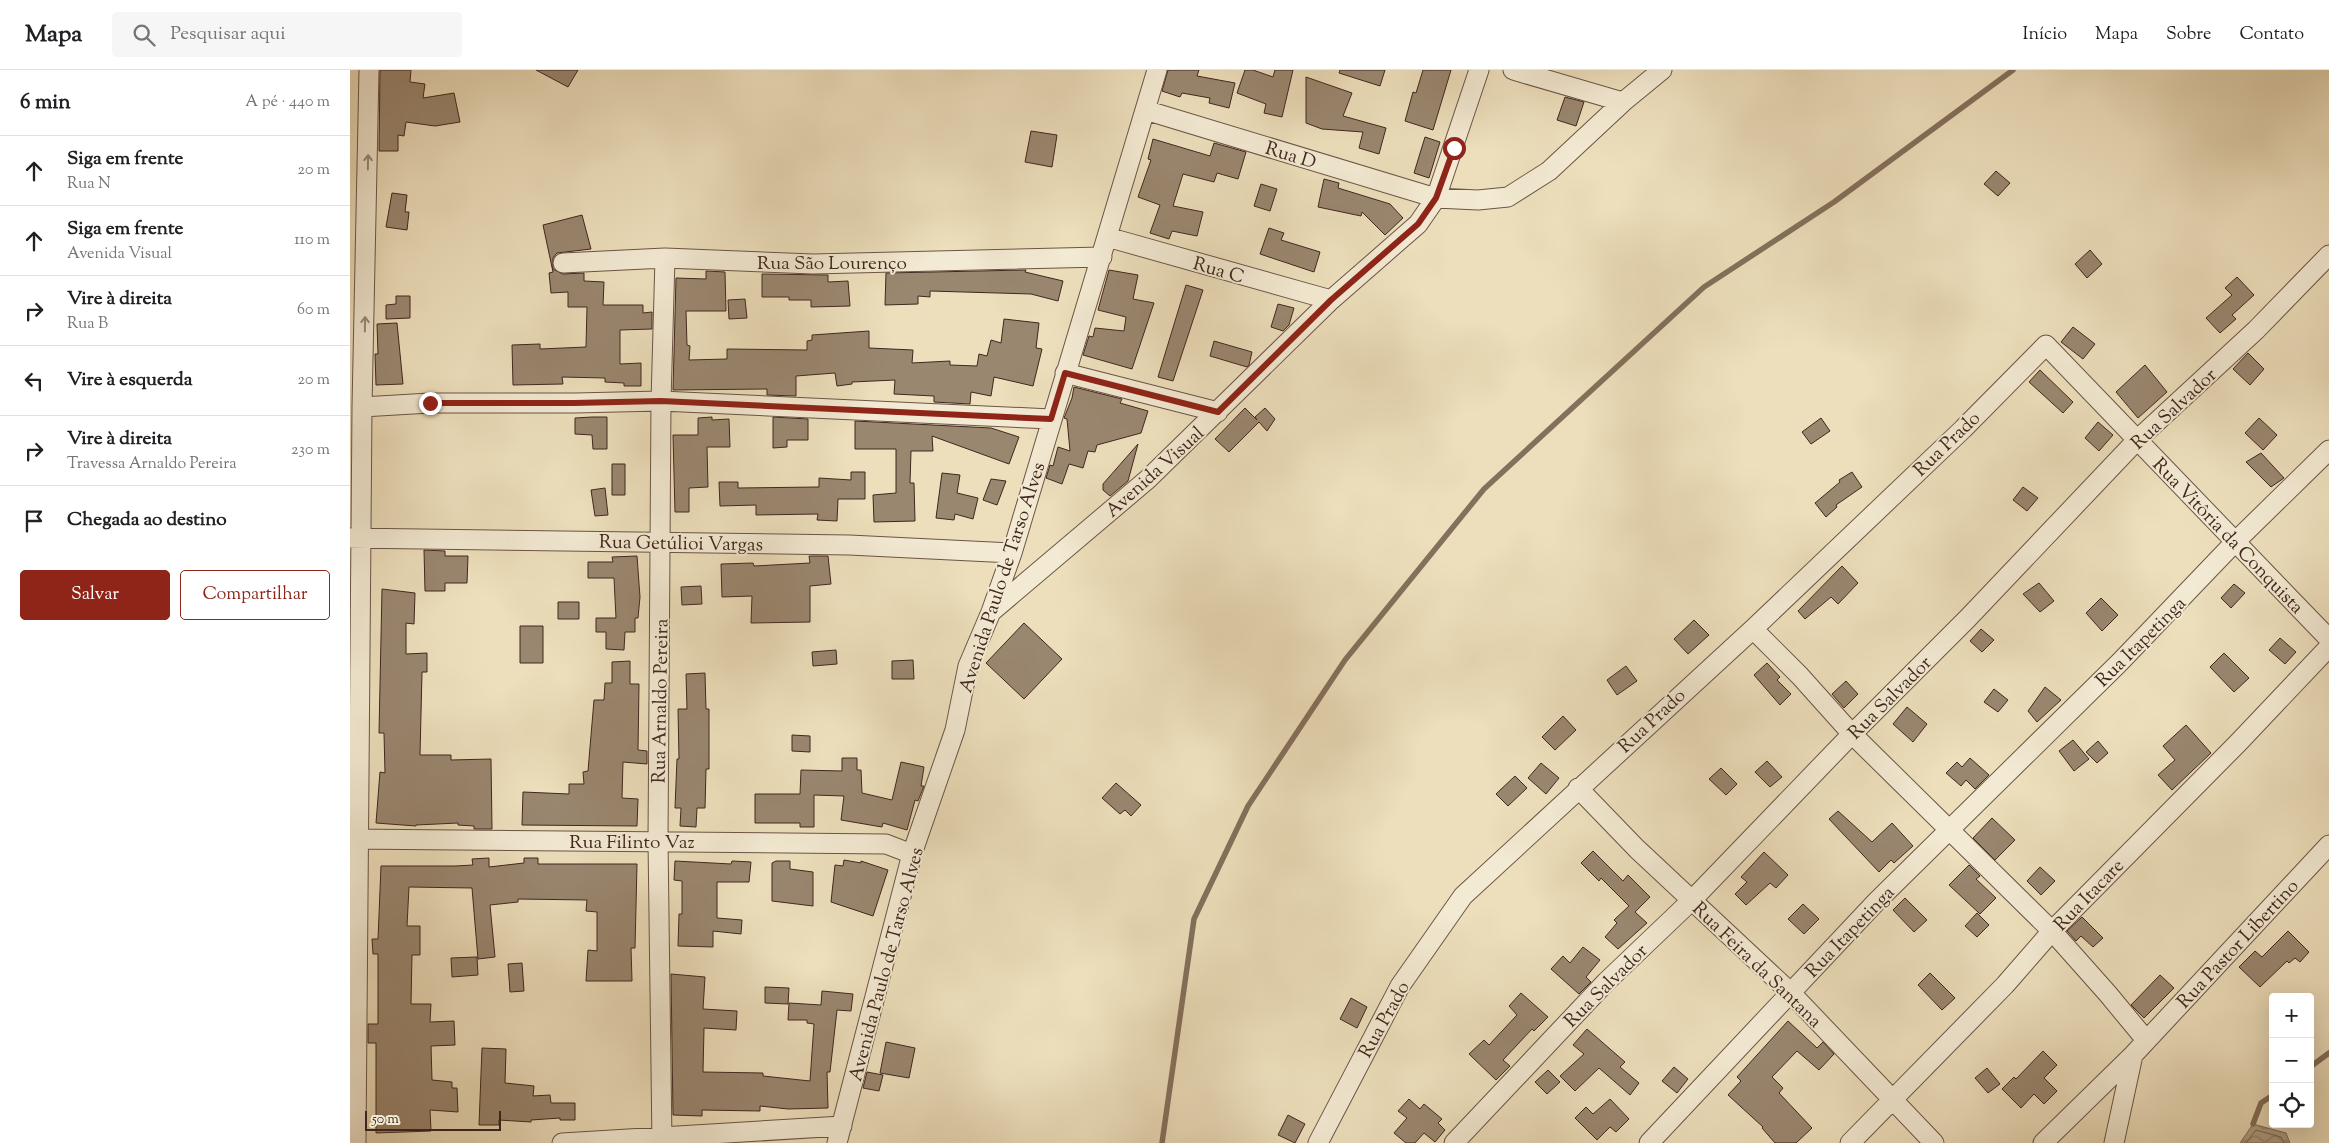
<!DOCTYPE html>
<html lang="pt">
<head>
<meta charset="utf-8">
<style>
	:root { --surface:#fff; --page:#f6f6f6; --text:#202124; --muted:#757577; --line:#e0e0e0; --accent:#8f2418 }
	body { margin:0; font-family:"Sorts Mill Goudy",serif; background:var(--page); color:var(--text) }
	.controls { position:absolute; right:15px; bottom:15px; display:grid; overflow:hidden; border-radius:5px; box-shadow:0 5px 20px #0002 }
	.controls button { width:45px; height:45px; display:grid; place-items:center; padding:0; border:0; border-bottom:1px solid var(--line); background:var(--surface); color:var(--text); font:25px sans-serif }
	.scale { position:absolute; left:15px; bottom:12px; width:136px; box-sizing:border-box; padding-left:5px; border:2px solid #40271e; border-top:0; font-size:14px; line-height:18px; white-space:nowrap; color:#40271e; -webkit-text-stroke:4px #f3ead3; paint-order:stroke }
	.stop { position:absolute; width:15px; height:15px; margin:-11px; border:4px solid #8f2418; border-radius:50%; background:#fff }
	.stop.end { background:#8f2418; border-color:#fff; box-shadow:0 1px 5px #0008 }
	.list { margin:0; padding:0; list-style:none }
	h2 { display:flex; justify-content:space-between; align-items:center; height:65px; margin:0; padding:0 20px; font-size:21px }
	h2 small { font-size:16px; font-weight:400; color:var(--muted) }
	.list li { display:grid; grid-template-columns:32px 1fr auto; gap:15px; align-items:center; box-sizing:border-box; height:70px; padding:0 20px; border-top:1px solid var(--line) }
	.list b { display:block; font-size:19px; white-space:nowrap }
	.list p { margin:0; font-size:16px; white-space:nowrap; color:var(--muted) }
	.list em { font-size:16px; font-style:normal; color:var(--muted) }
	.actions { display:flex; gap:10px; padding:15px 20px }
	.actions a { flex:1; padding:11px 0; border:1px solid var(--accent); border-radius:5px; text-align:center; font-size:18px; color:var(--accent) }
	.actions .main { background:var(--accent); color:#fff }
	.icon { flex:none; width:28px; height:28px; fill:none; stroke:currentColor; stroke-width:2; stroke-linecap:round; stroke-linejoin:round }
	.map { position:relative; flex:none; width:1979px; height:1073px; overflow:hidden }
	header { display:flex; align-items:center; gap:30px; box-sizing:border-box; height:70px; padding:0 25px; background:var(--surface); border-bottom:1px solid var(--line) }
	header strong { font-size:24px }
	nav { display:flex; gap:28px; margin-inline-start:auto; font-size:18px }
	.search { width:350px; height:45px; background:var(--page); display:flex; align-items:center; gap:12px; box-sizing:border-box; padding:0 18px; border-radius:5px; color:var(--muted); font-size:19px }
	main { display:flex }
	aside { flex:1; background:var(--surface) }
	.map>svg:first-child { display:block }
	.water { fill:url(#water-waves); stroke:#84705c }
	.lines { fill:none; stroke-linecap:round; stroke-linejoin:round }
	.shore { stroke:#796452; stroke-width:1 }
	.stream { stroke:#84705c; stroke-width:5.5 }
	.building { fill:#9a8770; stroke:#40271e }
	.minor-casing { stroke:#6b5546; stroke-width:21 }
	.minor { stroke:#f3ead3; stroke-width:19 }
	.oneway { stroke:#9a8878 }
	.route { stroke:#8f2418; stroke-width:6 }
	.labels { text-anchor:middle; stroke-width:4; stroke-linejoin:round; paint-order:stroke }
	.street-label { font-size:19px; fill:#40271e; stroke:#f3ead3 }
</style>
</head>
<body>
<header>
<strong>Mapa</strong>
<div class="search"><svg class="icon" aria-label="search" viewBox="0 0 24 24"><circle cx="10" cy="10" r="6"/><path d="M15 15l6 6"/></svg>Pesquisar aqui</div>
<nav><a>Início</a><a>Mapa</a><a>Sobre</a><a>Contato</a></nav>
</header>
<main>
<aside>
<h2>6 min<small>A pé · 440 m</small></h2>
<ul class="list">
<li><svg class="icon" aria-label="ahead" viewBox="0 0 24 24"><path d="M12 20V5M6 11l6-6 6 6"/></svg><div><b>Siga em frente</b><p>Rua N</p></div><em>20 m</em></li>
<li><svg class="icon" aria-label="ahead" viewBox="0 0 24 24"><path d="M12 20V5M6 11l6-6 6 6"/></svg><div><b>Siga em frente</b><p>Avenida Visual</p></div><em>110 m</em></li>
<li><svg class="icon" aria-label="right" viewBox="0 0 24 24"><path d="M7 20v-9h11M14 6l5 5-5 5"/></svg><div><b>Vire à direita</b><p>Rua B</p></div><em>60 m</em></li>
<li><svg class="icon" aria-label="left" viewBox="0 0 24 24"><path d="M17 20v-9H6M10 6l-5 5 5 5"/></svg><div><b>Vire à esquerda</b></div><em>20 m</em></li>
<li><svg class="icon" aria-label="right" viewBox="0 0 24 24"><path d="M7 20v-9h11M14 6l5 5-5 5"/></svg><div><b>Vire à direita</b><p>Travessa Arnaldo Pereira</p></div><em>230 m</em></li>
<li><svg class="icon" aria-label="arrive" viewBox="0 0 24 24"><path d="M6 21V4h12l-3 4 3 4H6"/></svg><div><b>Chegada ao destino</b></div></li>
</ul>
<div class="actions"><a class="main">Salvar</a><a>Compartilhar</a></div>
</aside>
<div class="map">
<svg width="1979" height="1073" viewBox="0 0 1979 1073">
	<defs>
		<pattern id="water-waves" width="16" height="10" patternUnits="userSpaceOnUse" patternTransform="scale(1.25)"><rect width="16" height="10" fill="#b2a086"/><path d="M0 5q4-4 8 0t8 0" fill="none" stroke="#92826d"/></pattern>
	</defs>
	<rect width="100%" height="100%" fill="#eddfbc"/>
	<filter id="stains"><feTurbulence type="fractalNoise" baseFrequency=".004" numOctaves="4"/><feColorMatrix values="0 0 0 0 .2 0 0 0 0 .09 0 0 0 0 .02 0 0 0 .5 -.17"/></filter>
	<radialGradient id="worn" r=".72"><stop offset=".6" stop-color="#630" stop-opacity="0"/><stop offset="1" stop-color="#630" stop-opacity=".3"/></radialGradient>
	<path class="water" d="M1903,1054L1936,1063L1940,1073H1890Z"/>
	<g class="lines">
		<path class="shore" d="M1896,1073L1906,1060L1931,1067L1934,1073"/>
		<path class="stream" d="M1960,997L1979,983
			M1903,1054L1911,1033L1923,1025
			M812,1073L844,849L898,736L995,590L1134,419L1354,217L1484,132L1663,0"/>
	</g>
	<path class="building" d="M30,0H61L60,12L75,14L73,28L104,23L110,52L85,56L56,52L54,66L48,65V81H29Z
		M186,0H228L218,17Z
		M849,0L847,6L885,13L879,38L859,33L860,28L832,23L830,27L812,21L818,0Z
		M895,0H903L923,7L925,0H943L932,47L914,43L916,34L887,23Z
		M990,0H1035L1030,16L989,3Z
		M1073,0H1101L1083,60L1055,51L1063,22L1066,23Z
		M956,7L1002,23L993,46L1036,58L1029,84L1009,78L1013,62L972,59L956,53Z
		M1215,27L1234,32L1226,56L1207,50Z
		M681,61L707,65L702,97L675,92Z
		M1075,67L1090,72L1079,108L1064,103Z
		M803,69L860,86L864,73L896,82L888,109L867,103L864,112L833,104L823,136L853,142L847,166L822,161L819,169L800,163L810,135L788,127L801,90L798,89Z
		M1646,101L1660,113L1648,126L1634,114Z
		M974,109L989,113L988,118L1040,134L1053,148L1035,165L1012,142L1011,146L968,137Z
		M911,114L927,119L920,141L904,136Z
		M42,123L57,125L55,142H59L57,160L36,157Z
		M232,145L241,179L207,183L203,188V199L213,204L234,203V211L254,212L253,235H293V243L302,242V259L270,260V294L291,293V316H274V313L255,312V308L212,307L213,314L163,315L162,275L190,274V279L236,277L237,237H218V222L201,223L199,203L203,202L193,155Z
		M919,158L934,163L931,170L970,182L964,202L910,184Z
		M1740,180L1752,194L1737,208L1725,194Z
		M676,200L675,202L713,211L708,231L681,224L580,221V227L568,226V234L535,235L536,203Z
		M759,200L788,205L783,229L804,233L782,299L733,285L739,266L743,267L745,258L774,261L776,247L748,240Z
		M356,201L375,202L376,241H336L337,275L340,276L339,290L377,289V279L457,280V271L462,270V265L519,261V278L563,280L562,293L600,291V295L627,296L629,284L637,286L641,270L651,273L654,249L689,253L686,278L692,279L683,316L644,307L641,326L621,322L620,334L584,332V326L544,324L545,310L502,312V314L487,316L485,303L446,306V326L417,325V319L323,320L326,208L356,209Z
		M412,204L478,205V212L498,211L500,236L461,237V230H439V227H412Z
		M1887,207L1904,225L1882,245L1886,249L1870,263L1856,248L1882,225L1875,218Z
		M836,215L853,220L823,311L808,307Z
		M46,226H60V248L36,249V235L46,234Z
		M395,229L397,248L379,249L378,230Z
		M928,234L944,238L939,255L933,261L921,257Z
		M47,253L53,314L26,315L25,284H28L27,254Z
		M1723,257L1745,274L1733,289L1711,272Z
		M864,271L902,282L899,295L897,297L860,286Z
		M1898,283L1914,299L1900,315L1883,299Z
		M1795,295L1817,322L1788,348L1766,322Z
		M1690,300L1723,332L1713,343L1679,312Z
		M724,317L772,329L770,333L798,341L791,363L747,375L745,382L738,381L733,398L719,394L712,414L696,408L700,395L703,396L708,377L720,381L717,349L714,348L722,328Z
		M895,338L907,350L905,347L915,338L925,349L917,361L909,352L879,382L865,369Z
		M242,347H257V379H243L242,365L225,364V348Z
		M362,347V350L379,349L380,377H357L358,417L339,418V442H325L323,365H348V348Z
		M423,347L458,349V370H437V377L423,378Z
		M1471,348L1480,361L1461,374L1452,362Z
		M1909,348L1927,365L1913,380L1895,363Z
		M505,351L641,358L669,367L659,394L582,366L583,381H561L560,413H564L565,451L524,452L523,425L546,423V379H505Z
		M1748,352L1763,365L1749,381L1735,368Z
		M788,374L778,411L760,426L753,420V414Z
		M1911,383L1934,408L1921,417L1896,392Z
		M262,394H275V425H262Z
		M501,402H515V429H488L487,451L467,450L468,444L406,445V435L370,436L369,412H388V418L469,417V408L501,410Z
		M1502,402L1512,417L1486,435L1487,437L1476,447L1465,433L1490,412L1489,410Z
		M592,403L610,405L607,423L628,428L623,449L605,444L604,450L586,448Z
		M641,409L656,411L647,435L633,430Z
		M1673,417L1688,428L1677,441L1663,430Z
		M255,418L258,445L245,446L241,420Z
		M74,480L95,481V486H118L117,513H95V521H75Z
		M287,486L290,527L288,548H285V562H275L274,580L256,579V562H246V548H266L264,508H238V492H263L262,487Z
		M459,486H478L481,514L460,516V552L401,553L402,526L372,527L371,494L403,493L404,496L460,493Z
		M1492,496L1508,513L1488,534L1481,527L1455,549L1448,541Z
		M1689,513L1704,531L1690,542L1673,524Z
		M1884,514L1895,523L1881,538L1871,528Z
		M351,516L352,534L332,535L331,517Z
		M32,519L65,523L64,554L56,553V584L77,583V602H72L70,685H101V690L141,689L142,759H124V756L108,755V753L66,755V756L26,753L30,702L35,703L34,663H29Z
		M1751,528L1768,545L1752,561L1736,543Z
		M208,532H229V549H208Z
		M1344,550L1359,565L1338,584L1324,569Z
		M674,553L712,589L674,629L636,593Z
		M170,556H193V593H170Z
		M1631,559L1644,570L1632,582L1620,571Z
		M1930,568L1946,582L1935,594L1919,580Z
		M486,580L487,594L463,596L462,582Z
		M1874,583L1899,608L1884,622L1860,597Z
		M563,590L564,609H542V591Z
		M280,591V614H289L288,680L297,681V694L273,692L272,728L288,729L287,756L172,755L173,722L219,724V714H234L233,702L238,701L244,630H254L255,613H262V592Z
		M1417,593L1430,607L1427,610L1441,624L1430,635L1404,605Z
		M1276,596L1287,611L1267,625L1257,610Z
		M355,603L356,639H359V699H356L355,738H347L346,757L330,756L331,738H325L327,689H329L328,639H337L336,604Z
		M1496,611L1508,624L1494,638L1482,624Z
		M1695,617L1711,630L1687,652L1678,641Z
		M1644,619L1658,630L1648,642L1634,632Z
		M1557,637L1577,654L1563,672L1543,654Z
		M1213,646L1226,660L1205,680L1192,667Z
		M1836,655L1861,683L1822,720L1808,705L1825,690L1813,676Z
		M442,665L460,666V682L442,681Z
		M1723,670L1739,689L1724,701L1709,681Z
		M1748,671L1758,683L1747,693L1736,682Z
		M492,688H507V700H511L512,723L542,730L551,692L574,697L571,716H574L568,731L565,730L557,760L533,753L532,757L491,750L494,726L464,725V757H450V753H405V724H450L451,700L492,701Z
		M1620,688L1639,705L1625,719L1616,710L1611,716L1596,703L1607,692L1612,697Z
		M1417,691L1432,707L1420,717L1405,702Z
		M1191,693L1209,708L1196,724L1178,708Z
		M1371,698L1387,714L1376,725L1359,709Z
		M1165,706L1177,718L1158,736L1146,724Z
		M766,713L791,735L781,746L775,740L770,744L752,728Z
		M1488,741L1522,772L1542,753L1563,776L1544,793L1541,790L1529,802L1479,749Z
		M1642,748L1665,770L1645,790L1623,768Z
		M1243,781L1273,811L1278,805L1300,827L1285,842L1297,853L1268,879L1255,867L1267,853L1264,850L1279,836L1251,808L1249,811L1231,793Z
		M1414,782L1438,805L1426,818L1420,813L1396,835L1385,824L1397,812L1391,807Z
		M139,788V797L174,793V788H188V794H287L285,878H281L282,911H236L238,880L247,881V842L236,841L237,830L168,829V832L140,835L145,887L128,889L122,818L59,817L57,856H70V885H62L61,934H81L80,952L104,951L105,975L81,976L82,1010L102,1012V1018H107L108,1042L80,1040L81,1061L26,1063V973H18V954H28V884H23L22,869H28L31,796H105L123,795L122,789Z
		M494,790L511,793V791L538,800L523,846L481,832L485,795L493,796Z
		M325,791L381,794L382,791L401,792L399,812H367V848L392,850L391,864L363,861V877L328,876L329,844H332V811L324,810Z
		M426,791H440V799L463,802V836L422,831V793Z
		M1619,795L1630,806L1626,809L1646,828L1630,844L1599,815Z
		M1690,797L1705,811L1691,825L1677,811Z
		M1555,828L1577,850L1564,862L1543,840Z
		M1453,834L1469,849L1454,864L1438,849Z
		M1627,843L1639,855L1627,867L1615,856Z
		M1732,847L1753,868L1743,877L1731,866L1726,871L1717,861Z
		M1938,861L1959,882L1950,892L1945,888L1939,893L1937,891L1910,917L1889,897L1905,881L1912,887Z
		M1233,877L1250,890L1236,907L1241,912L1229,924L1201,899L1213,886L1220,893Z
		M127,887L128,905L102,907L101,888Z
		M172,893L174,921L160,922L158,894Z
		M1580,903L1605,928L1592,940L1568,915Z
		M321,904L355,907L353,939L387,941L386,960L354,958L353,1002L413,1003V1006L460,1011L464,954L457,953V950H438L439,933L471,935L472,921L503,924L501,941L487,940L480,1002H477L478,1038L438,1039L410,1036V1041L352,1040V1046L323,1045Z
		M1810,905L1824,918L1794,948L1781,935Z
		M415,917L439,918L438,934L415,933Z
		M1171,923L1198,947L1184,961L1182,959L1153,990L1160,996L1146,1010L1119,984L1134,970L1139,975L1167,945L1159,936Z
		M1001,928L1017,937L1007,958L990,949Z
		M1438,951L1467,978L1473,972L1484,984L1469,1000L1447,981L1422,1007L1433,1018L1429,1023L1462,1058L1446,1073H1425L1412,1058L1413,1057L1378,1025L1391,1011L1387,1007Z
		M1237,959L1275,992L1270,997L1289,1013L1280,1025L1249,998L1225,1021L1210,1006L1234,984L1223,975Z
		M536,972L565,978L559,1008L530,1003Z
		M132,978L156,979L155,1013L184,1016L183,1026L200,1025L201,1033H225V1050H210V1048L181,1050V1052L149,1050V1055H129Z
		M1693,981L1707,995L1694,1008L1707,1021L1694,1034L1684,1024L1671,1038L1652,1019L1664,1007L1666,1009Z
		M1324,997L1338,1009L1327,1023L1312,1011Z
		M1637,998L1650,1014L1638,1023L1625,1008Z
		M1198,1000L1210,1012L1197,1024L1185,1012Z
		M517,1002L533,1005L529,1021L513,1018Z
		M1059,1029L1070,1039L1074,1034L1092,1049L1088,1053L1095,1060L1085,1072L1074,1063L1065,1073H1056L1044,1063L1057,1048L1048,1041Z
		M1260,1029L1279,1049L1266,1062L1260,1057L1247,1070L1225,1048L1236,1037L1243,1044Z
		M938,1045L955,1054L945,1073L928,1065Z"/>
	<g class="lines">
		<defs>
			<path id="minor" d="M1163,0L1273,32
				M795,40L1086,128L1128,130L1158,127L1199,101L1273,32L1312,0
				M757,167L981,230
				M213,193L315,188L463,194L752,187
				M715,303L868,342
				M12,337L80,333H225L311,331L701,349
				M0,468L499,475L662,483
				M641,542L798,409L981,230L1068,154L1086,128L1129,0
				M1403,559L1450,606L1502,664L1702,861L1758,924L1796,970
				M1228,718L1287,779L1440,922L1584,1073
				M0,769L536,774L562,784
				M6,1073L12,337L19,0
				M212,1073L492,1056
				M312,1073L308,770L311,331L315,188
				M487,1073L562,784L605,660L618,596L641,542L662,483L807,0
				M968,1073L1050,916L1113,826L1403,559L1613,359L1696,275L1979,569
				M1104,1073L1256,912L1342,830L1502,664L1618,548L1787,370L1906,260L1979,185
				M1299,1073L1527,831L1770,592L1885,472L1979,380
				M1500,1073L1655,915L1702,861L1888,673L1979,577
				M1693,1073L1783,985L1979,775
				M1764,1073L1783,985"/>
		</defs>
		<use href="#minor" class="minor-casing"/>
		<use href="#minor" class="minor"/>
	</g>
	<defs><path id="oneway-shaft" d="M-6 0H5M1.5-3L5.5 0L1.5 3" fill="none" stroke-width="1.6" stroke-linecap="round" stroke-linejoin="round" transform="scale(1.25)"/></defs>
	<g class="oneway">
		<use href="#oneway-shaft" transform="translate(18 92) rotate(-89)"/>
		<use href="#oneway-shaft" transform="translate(15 254) rotate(-89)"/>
	</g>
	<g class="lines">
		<path class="route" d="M80,333H224L311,331L701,349L715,303L868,342L981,230L1068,154L1086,128L1104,78"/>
	</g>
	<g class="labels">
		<g class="street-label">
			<text transform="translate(941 84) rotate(17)" y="7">Rua D</text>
			<text x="482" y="199">Rua São Lourenço</text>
			<text transform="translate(869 199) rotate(16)" y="7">Rua C</text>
			<text transform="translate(1823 338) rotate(-43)" y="7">Rua Salvador</text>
			<text transform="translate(1596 373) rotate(-44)" y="7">Rua Prado</text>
			<text transform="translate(804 401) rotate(-42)" y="7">Avenida Visual</text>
			<text transform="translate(1879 465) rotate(46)" y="7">Rua Vitôria da Conquista</text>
			<text transform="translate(331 472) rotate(1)" y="7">Rua Getúlioi Vargas</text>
			<text transform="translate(651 507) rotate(-72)" y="7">Avenida Paulo de Tarso Alves</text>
			<text transform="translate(1790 571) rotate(-45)" y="7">Rua Itapetinga</text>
			<text transform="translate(1539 627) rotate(-45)" y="7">Rua Salvador</text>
			<text transform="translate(309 631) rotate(-89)" y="7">Rua Arnaldo Pereira</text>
			<text transform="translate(1301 650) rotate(-43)" y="7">Rua Prado</text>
			<text x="282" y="778">Rua Filinto Vaz</text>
			<text transform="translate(1738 824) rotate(-46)" y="7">Rua Itacare</text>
			<text transform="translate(1499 861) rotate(-46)" y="7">Rua Itapetinga</text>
			<text transform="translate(1887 873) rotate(-47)" y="7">Rua Pastor Libertino</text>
			<text transform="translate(535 894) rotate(-75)" y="7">Avenida Paulo de Tarso Alves</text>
			<text transform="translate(1408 894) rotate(44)" y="7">Rua Feira da Santana</text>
			<text transform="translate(1255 915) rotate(-45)" y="7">Rua Salvador</text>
			<text transform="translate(1033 949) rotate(-61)" y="7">Rua Prado</text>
		</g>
	</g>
	<rect width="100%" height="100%" filter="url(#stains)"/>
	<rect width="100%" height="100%" fill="url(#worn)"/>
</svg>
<div class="controls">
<button>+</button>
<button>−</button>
<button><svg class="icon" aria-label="locate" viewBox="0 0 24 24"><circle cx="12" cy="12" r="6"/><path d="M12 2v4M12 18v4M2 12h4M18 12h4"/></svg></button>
</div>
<div class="scale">50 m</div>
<div class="stop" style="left:1104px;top:78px"></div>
<div class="stop end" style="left:80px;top:333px"></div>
</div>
</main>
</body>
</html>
